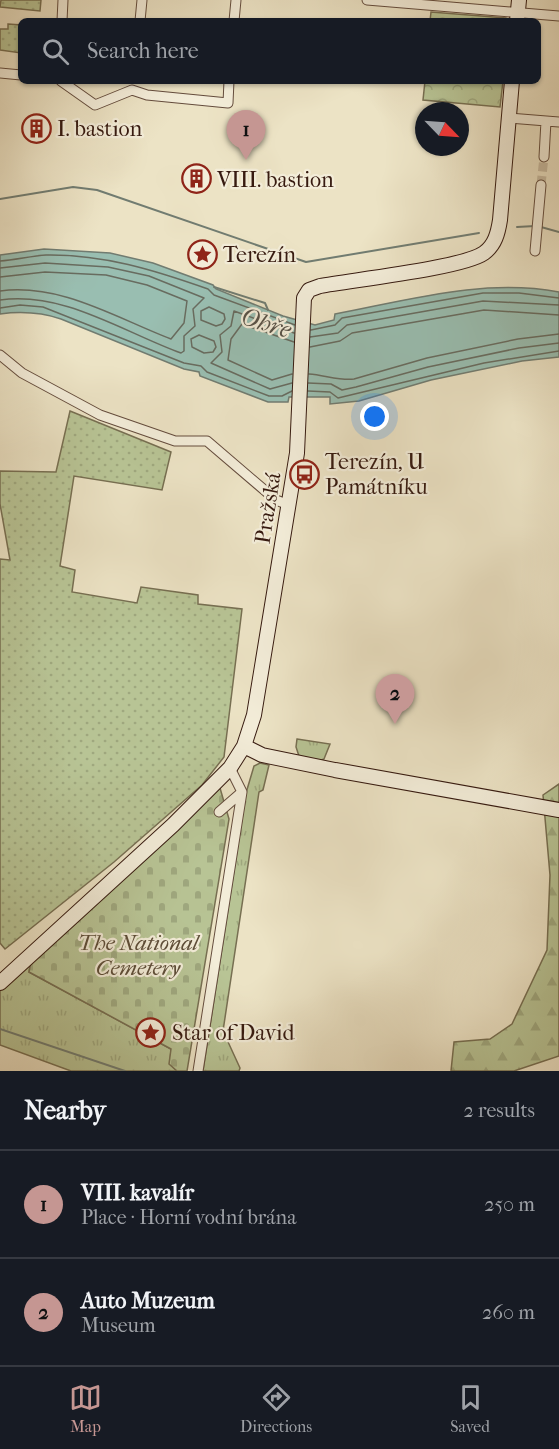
<!DOCTYPE html>
<html lang="en">
<head>
<meta charset="utf-8">
<style>
	:root { --surface:#171b24; --page:#20242c; --text:#f1f3f6; --muted:#9ea1a6; --line:#363941; --accent:#c59692 }
	body { margin:0; font-family:"IM FELL French Canon",serif; background:var(--page); color:var(--text) }
	.compass { position:absolute; left:415px; top:102px; width:54px; height:54px; border-radius:50%; background:var(--surface); box-shadow:0 2px 4px #0004; rotate:115deg }
	.you { position:absolute; left:375px; top:417px; width:21px; height:21px; margin:-15px; border:4px solid #fff; border-radius:50%; background:#1a73e8; box-shadow:0 0 0 9px #1a73e833 }
	.badge { display:grid; place-items:center; width:39px; height:39px; border-radius:50%; background:var(--accent); color:#111; font-size:20px; font-weight:700 }
	.pin { position:absolute; translate:-50% -50px; filter:drop-shadow(0 2px 3px #0008) }
	.pin::after { content:''; position:absolute; top:32px; width:21px; height:18px; background:inherit; clip-path:polygon(0 0,100% 0,50% 100%) }
	.list { margin:0; padding:0; list-style:none }
	h2 { display:flex; justify-content:space-between; align-items:center; height:78px; margin:0; padding:0 24px; font-size:26px }
	h2 small { font-size:20px; font-weight:400; color:var(--muted) }
	.list li { display:grid; grid-template-columns:39px 1fr auto; gap:18px; align-items:center; box-sizing:border-box; height:108px; padding:0 24px; border-top:2px solid var(--line) }
	.list b { display:block; font-size:22px; white-space:nowrap }
	.list p { margin:0; font-size:20px; white-space:nowrap; color:var(--muted) }
	.list em { font-size:20px; font-style:normal; color:var(--muted) }
	.icon { flex:none; width:33px; height:33px; fill:none; stroke:currentColor; stroke-width:2; stroke-linecap:round; stroke-linejoin:round }
	.map { position:relative; flex:none; width:559px; height:1071px; overflow:hidden }
	.search { position:absolute; background:var(--surface); box-shadow:0 2px 4px #0004; left:18px; right:18px; top:18px; height:66px; display:flex; align-items:center; gap:15px; box-sizing:border-box; padding:0 21px; border-radius:9px; color:var(--muted); font-size:22px }
	.sheet { height:294px; background:var(--surface) }
	nav { display:flex; justify-content:space-around; align-items:center; box-sizing:border-box; height:84px; border-top:2px solid var(--line); background:var(--surface); font-size:16px; color:var(--muted) }
	nav a { display:grid; justify-items:center; gap:3px }
	nav .on { color:var(--accent) }
	.map>svg:first-child { display:block }
	.grass { fill:url(#grass-tufts); stroke:#776f52; stroke-width:1.5 }
	.forest { fill:url(#forest-firs); stroke:#776f52; stroke-width:1.5 }
	.cemetery { fill:url(#cemetery-stones); stroke:#776f52; stroke-width:1.5 }
	.park { fill:url(#park-crowns); stroke:#776f52; stroke-width:1.5 }
	.garden { fill:url(#garden-dots); stroke:#776f52; stroke-width:1.5 }
	.water { fill:#99beb1; stroke:#717c71; stroke-width:1.5 }
	.lines { fill:none; stroke-linecap:round; stroke-linejoin:round }
	.shore { stroke:#686c60; stroke-width:1.5 }
	.stream { stroke:#717c71; stroke-width:2 }
	.street-tunnel { stroke:#c8bba1; stroke-width:9; stroke-dasharray:9 4.5; stroke-linecap:butt }
	.street-casing { stroke:#644c3d; stroke-width:11 }
	.secondary-casing { stroke:#361a10; stroke-width:16 }
	.street { stroke:#f3edd9; stroke-width:9 }
	.secondary { stroke:#f3edd9; stroke-width:14 }
	.labels { text-anchor:middle; stroke-width:4.5; stroke-linejoin:round; paint-order:stroke }
	.poi-label { font-size:22px; fill:#361a10; stroke:#f3edd9; text-anchor:start }
	.street-label { font-size:22px; fill:#361a10; stroke:#f3edd9 }
	.park-label { font-size:22px; font-style:italic; fill:#5d4d38; stroke:#f3edd9 }
	.water-label { font-size:24px; font-style:italic; fill:#595348; stroke:#f3edd9 }
</style>
</head>
<body>
<div class="map">
<svg width="559" height="1071" viewBox="0 0 559 1071">
	<defs>
		<pattern id="grass-tufts" width="24" height="20" patternUnits="userSpaceOnUse" patternTransform="scale(1.5)"><rect width="24" height="20" fill="#b8c495"/><path d="M3 7l-1-3M5 7V3M7 7l1-3M15 17l-1-3M17 17v-4M19 17l1-3" fill="none" stroke="#9fa87f"/></pattern>
		<pattern id="forest-firs" width="22" height="20" patternUnits="userSpaceOnUse" patternTransform="scale(1.5)"><rect width="22" height="20" fill="#b8c495"/><path d="M5 1l3.5 6h-7zM16 11l3.5 6h-7z" fill="#9fa87f"/></pattern>
		<pattern id="cemetery-stones" width="16" height="16" patternUnits="userSpaceOnUse" patternTransform="scale(1.5)"><rect width="16" height="16" fill="#b8c495"/><path d="M2 7V4a2 2 0 0 1 4 0v3zM10 15v-3a2 2 0 0 1 4 0v3z" fill="#9fa87f"/></pattern>
		<pattern id="park-crowns" width="20" height="18" patternUnits="userSpaceOnUse" patternTransform="scale(1.5)"><rect width="20" height="18" fill="#b8c495"/><path d="M2 6a3 3 0 1 1 6 0M12 15a3 3 0 1 1 6 0" fill="none" stroke="#9fa87f"/></pattern>
		<pattern id="garden-dots" width="8" height="8" patternUnits="userSpaceOnUse" patternTransform="scale(1.5)"><rect width="8" height="8" fill="#b8c495"/><path d="M2 2h.1M6 6h.1" fill="none" stroke="#9fa87f" stroke-width="1.8" stroke-linecap="round"/></pattern>
	</defs>
	<rect width="100%" height="100%" fill="#ece3c5"/>
	<filter id="stains"><feTurbulence type="fractalNoise" baseFrequency=".00333" numOctaves="4"/><feColorMatrix values="0 0 0 0 .2 0 0 0 0 .09 0 0 0 0 .02 0 0 0 .5 -.17"/></filter>
	<radialGradient id="worn" r=".72"><stop offset=".6" stop-color="#630" stop-opacity="0"/><stop offset="1" stop-color="#630" stop-opacity=".3"/></radialGradient>
	<path class="grass" d="M297,739L330,744L324,759L319,761L299,756L296,747Z
		M260,763L269,765L263,790L259,792L223,1031L240,1068L239,1071H203L246,793L254,766Z
		M31,961L29,972L171,1049L170,1064L177,1071H71L0,1045V991Z"/>
	<path class="forest" d="M559,784V1056L514,1071H451L454,1042L490,1039L512,1024L547,950L550,875L543,795Z"/>
	<path class="cemetery" d="M220,788L229,819L187,1071H177L169,1064L171,1049L29,972L31,961Z"/>
	<path class="park" d="M431,12L506,18L508,21H430Z
		M425,81H503L500,107L423,100Z"/>
	<path class="garden" d="M1,0H41L40,11L0,7Z
		M8,24L21,25V53L0,50V29H8Z
		M70,411L171,452L162,490L74,476L60,566L75,570L72,592L137,603L141,587L198,595V604L242,609L224,757L202,785L114,862L5,949L0,943V559L10,560L0,504V471L56,472Z"/>
	<path class="water" d="M44,249L110,253L153,263L213,285L216,289L283,316L315,325L334,320L335,314C409,300 484,278 559,292V357L522,361L431,380L359,401L330,404V397H289L288,402H268L200,376L199,372L184,369L61,319C40,312 22,311 0,314V255Z"/>
	<g class="lines">
		<path class="shore" d="M0,261C15,260 31,256 46,255C103,254 154,270 208,289L214,295L295,325
			M0,268L45,263L108,267L149,276L204,298L193,309L195,326L184,336V351L181,353C123,332 64,291 0,300
			M0,277L45,272L106,275L147,285L187,301L184,323L171,339C116,318 61,283 0,291
			M209,307L224,314L225,319L222,324L216,326L201,320V311Z
			M0,308L20,305L43,307L184,363L201,366L207,372L269,396H282L292,391
			M311,330L335,325L342,318L483,293H519L559,298
			M199,335L214,341L216,347L213,352L204,353L192,347L191,339Z
			M310,337L338,333L347,325L483,301L559,305
			M310,347L340,341L352,333L484,310L559,315
			M292,374L272,380L228,360L231,339L242,324L294,342
			M309,374C324,375 341,381 354,379L427,358L518,339L559,334
			M292,383L270,389L211,363L222,352L220,335L231,326L234,311L294,333
			M308,383L331,384L342,390L356,387L428,367L519,348L559,343
			M308,391L330,392L338,398L484,363L559,351"/>
		<path class="stream" d="M0,199L73,187L97,190L306,262L479,233
			M517,227L535,226
			M541,227L559,232
			M214,287L265,303L268,310
			M0,1029L125,1071"/>
		<path class="street-tunnel" d="M541,185L544,157"/>
		<defs>
			<path id="street" d="M367,0L559,16
				M62,21L63,0
				M140,21L142,0
				M234,21L236,0
				M0,73L21,75
				M61,81L95,105L132,90L147,95L228,103L229,81
				M509,118L559,122
				M544,157L546,121
				M535,251L541,185
				M0,355L22,373L100,415L175,441H207L276,500L289,505
				M219,812L242,792
				M198,1071L242,792L230,768"/>
			<path id="secondary" d="M517,21L519,0
				M244,746L262,755L335,770L559,810
				M0,983L173,825L230,768L244,746L254,715L297,453L304,298L309,290L320,286C352,280 463,268 484,253C495,245 498,233 500,220L512,81"/>
		</defs>
		<use href="#street" class="street-casing"/>
		<use href="#secondary" class="secondary-casing"/>
		<use href="#street" class="street"/>
		<use href="#secondary" class="secondary"/>
	</g>
	<defs>
		<symbol id="building-ring" viewBox="-11 -11 22 22"><circle r="9.5" fill="#f3edd9" stroke="#8f2418" stroke-width="1.5"/><path d="M-4-6H4V6H1V3H-1V6H-4ZM-2.5-4.3h1.7v1.8h-1.7ZM.8-4.3h1.7v1.8H.8ZM-2.5-1h1.7V.8h-1.7ZM.8-1h1.7V.8H.8Z" fill="#8f2418"/></symbol>
		<symbol id="sight-ring" viewBox="-11 -11 22 22"><circle r="9.5" fill="#f3edd9" stroke="#8f2418" stroke-width="1.5"/><path d="M0-6L1.8-2.2L6-1.7L2.9 1.2L3.7 5.4L0 3.3L-3.7 5.4L-2.9 1.2L-6-1.7L-1.8-2.2Z" fill="#8f2418"/></symbol>
		<symbol id="bus-ring" viewBox="-11 -11 22 22"><circle r="9.5" fill="#f3edd9" stroke="#8f2418" stroke-width="1.5"/><path d="M-5-6H5V4H4V6H2V4H-2V6H-4V4H-5ZM-3.5-4V0h7V-4ZM-3.5 1.2v1.5H-2V1.2ZM2 1.2v1.5H3.5V1.2Z" fill="#8f2418"/></symbol>
	</defs>
	<g fill-rule="evenodd">
		<use href="#building-ring" x="20" y="112" width="33" height="33"/>
		<use href="#building-ring" x="180" y="162" width="33" height="33"/>
		<use href="#sight-ring" x="186" y="238" width="33" height="33"/>
		<use href="#bus-ring" x="288" y="458" width="33" height="33"/>
		<use href="#sight-ring" x="134" y="1016" width="33" height="33"/>
	</g>
	<g class="labels">
		<g class="poi-label">
			<text x="57" y="136">I. bastion</text>
			<text x="217" y="187">VIII. bastion</text>
			<text x="223" y="262">Terezín</text>
			<text x="325" y="469">Terezín, U<tspan x="325" dy="25">Památníku</tspan></text>
			<text x="172" y="1040">Star of David</text>
		</g>
		<g class="street-label">
			<text transform="translate(267 508) rotate(-81)" y="8">Pražská</text>
		</g>
		<g class="park-label">
			<text x="138" y="950">The National<tspan x="138" dy="25">Cemetery</tspan></text>
		</g>
		<g class="water-label">
			<text transform="translate(266 323) rotate(17)" y="8">Ohře</text>
		</g>
	</g>
	<rect width="100%" height="100%" filter="url(#stains)"/>
	<rect width="100%" height="100%" fill="url(#worn)"/>
</svg>
<svg class="compass" viewBox="-18 -18 36 36"><path d="M0-13l5 13h-10z" fill="#e53935"/><path d="M0 13l5-13h-10z" fill="#9ea1a6"/></svg>
<div class="you"></div>
<div class="pin badge" style="left:246px;top:160px">1</div>
<div class="pin badge" style="left:395px;top:724px">2</div>
<div class="search"><svg class="icon" aria-label="search" viewBox="0 0 24 24"><circle cx="10" cy="10" r="6"/><path d="M15 15l6 6"/></svg>Search here</div>
</div>
<section class="sheet">
<h2>Nearby<small>2 results</small></h2>
<ul class="list">
<li><span class="badge">1</span><div><b>VIII. kavalír</b><p>Place · Horní vodní brána</p></div><em>250 m</em></li>
<li><span class="badge">2</span><div><b>Auto Muzeum</b><p>Museum</p></div><em>260 m</em></li>
</ul>
</section>
<nav>
<a class="on"><svg class="icon" aria-label="map" viewBox="0 0 24 24"><path d="M3 6l6-2 6 2 6-2v14l-6 2-6-2-6 2zM9 4v14M15 6v14"/></svg>Map</a>
<a><svg class="icon" aria-label="directions" viewBox="0 0 24 24"><path d="M12 3l9 9-9 9-9-9zM9 14v-3h6M13 9l2 2-2 2"/></svg>Directions</a>
<a><svg class="icon" aria-label="saved" viewBox="0 0 24 24"><path d="M7 4h10v16l-5-4-5 4z"/></svg>Saved</a>
</nav>
</body>
</html>
